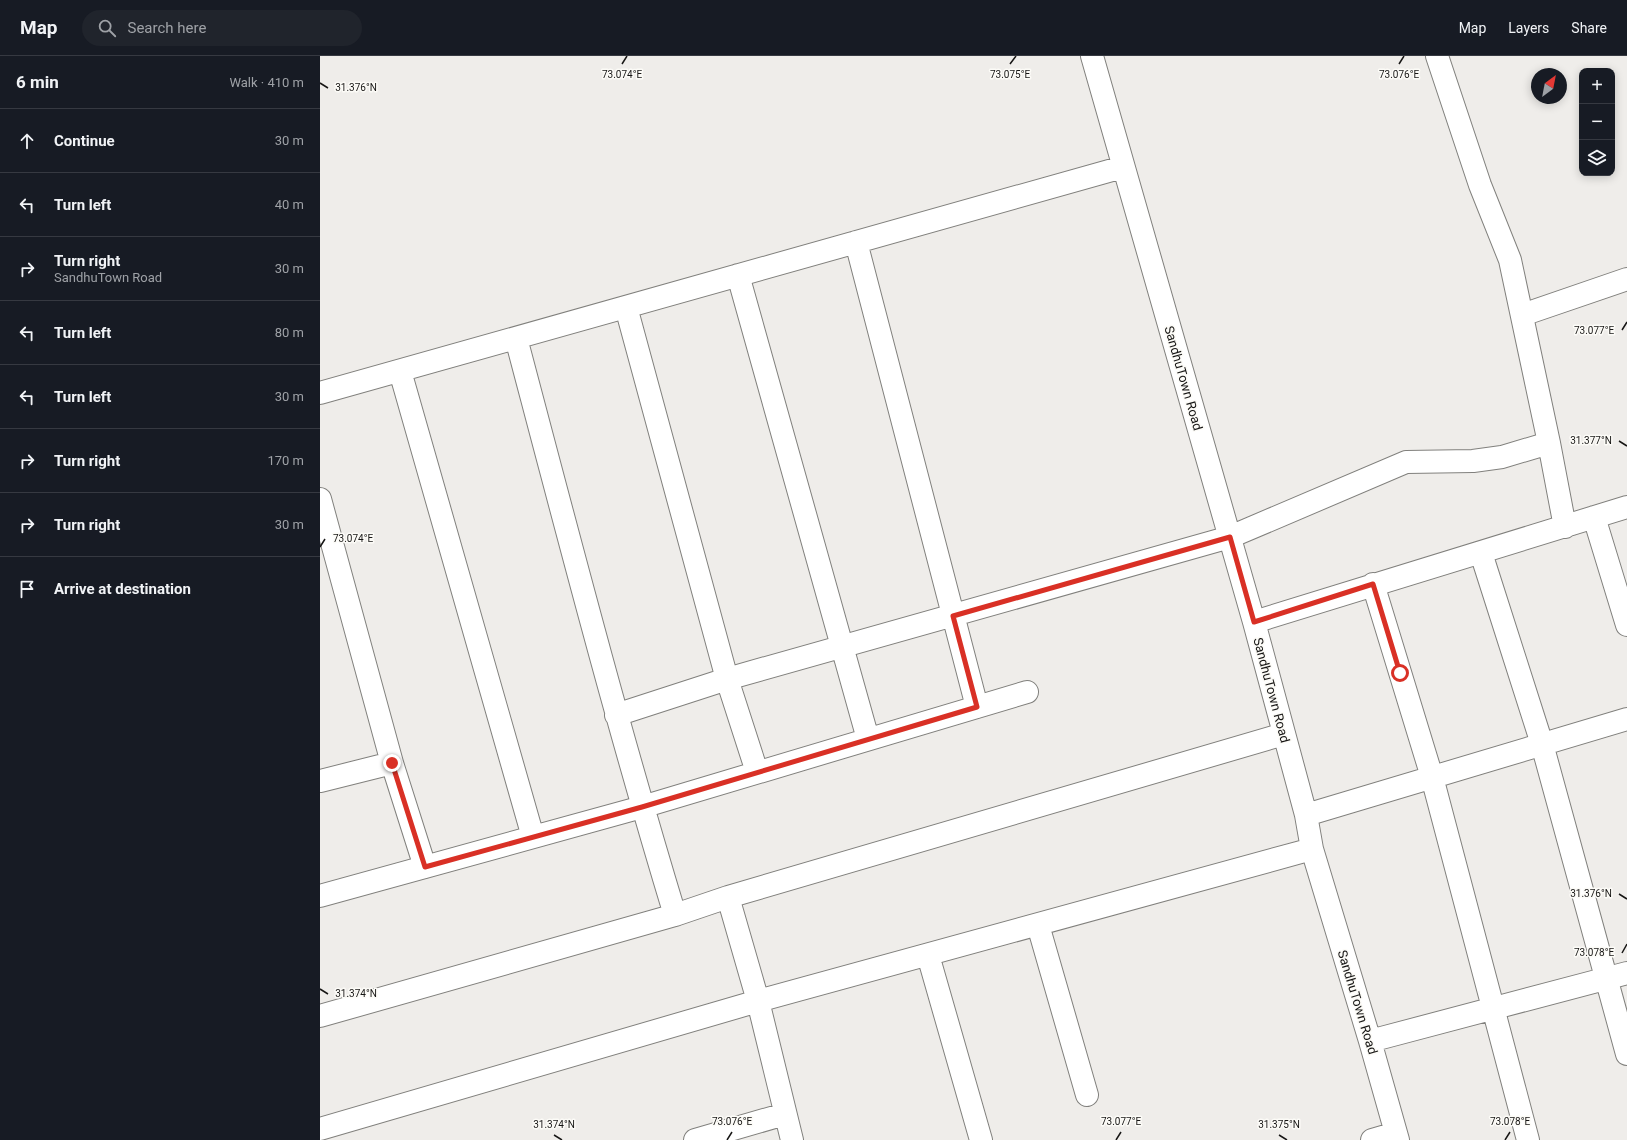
<!DOCTYPE html>
<html lang="en">
<head>
<meta charset="utf-8">
<style>
	:root { --surface:#171b24; --page:#20242c; --text:#f1f3f6; --muted:#9ea1a6; --line:#363941 }
	body { margin:0; font-family:Roboto,sans-serif; background:var(--page); color:var(--text) }
	.controls { position:absolute; right:12px; top:12px; display:grid; overflow:hidden; border-radius:8px; box-shadow:0 2px 10px #0003 }
	.controls button { width:36px; height:36px; display:grid; place-items:center; padding:0; border:0; border-bottom:1px solid var(--line); background:var(--surface); color:var(--text); font:20px sans-serif }
	.compass { position:absolute; left:1211px; top:12px; width:36px; height:36px; border-radius:50%; background:var(--surface); box-shadow:0 2px 10px #0003; rotate:32deg }
	.stop { position:absolute; width:12px; height:12px; margin:-9px; border:3px solid #d93025; border-radius:50%; background:#fff }
	.stop.end { background:#d93025; border-color:#fff; box-shadow:0 1px 4px #0008 }
	.list { margin:0; padding:0; list-style:none }
	h2 { display:flex; justify-content:space-between; align-items:center; height:52px; margin:0; padding:0 16px; font-size:17px }
	h2 small { font-size:13px; font-weight:400; color:var(--muted) }
	.list li { display:grid; grid-template-columns:26px 1fr auto; gap:12px; align-items:center; box-sizing:border-box; height:64px; padding:0 16px; border-top:1px solid var(--line) }
	.list b { display:block; font-size:15px; white-space:nowrap }
	.list p { margin:0; font-size:13px; white-space:nowrap; color:var(--muted) }
	.list em { font-size:13px; font-style:normal; color:var(--muted) }
	.icon { flex:none; width:22px; height:22px; fill:none; stroke:currentColor; stroke-width:2; stroke-linecap:round; stroke-linejoin:round }
	.map { position:relative; flex:none; width:1307px; height:1084px; overflow:hidden }
	header { display:flex; align-items:center; gap:24px; box-sizing:border-box; height:56px; padding:0 20px; background:var(--surface); border-bottom:1px solid var(--line) }
	header strong { font-size:19px }
	nav { display:flex; gap:22px; margin-inline-start:auto; font-size:14px }
	.search { width:280px; height:36px; background:var(--page); display:flex; align-items:center; gap:10px; box-sizing:border-box; padding:0 14px; border-radius:22px; color:var(--muted); font-size:15px }
	main { display:flex }
	aside { flex:1; background:var(--surface) }
	.map>svg:first-child { display:block }
	.lines { fill:none; stroke-linecap:round; stroke-linejoin:round }
	.minor-casing { stroke:#81807d; stroke-width:24 }
	.minor { stroke:#fff; stroke-width:22 }
	.route { stroke:#d93025; stroke-width:5 }
	.ticks { fill:none; stroke:#171615; stroke-width:1.5 }
	.labels { text-anchor:middle; stroke-width:3; stroke-linejoin:round; paint-order:stroke }
	.street-label { font-size:13px; fill:#171615; stroke:#fcfbf7 }
	.ticks-label { font-size:10px; text-anchor:middle; fill:#171615; stroke:#fcfbf7; stroke-width:3; stroke-linejoin:round; paint-order:stroke }
</style>
</head>
<body>
<header>
<strong>Map</strong>
<div class="search"><svg class="icon" aria-label="search" viewBox="0 0 24 24"><circle cx="10" cy="10" r="6"/><path d="M15 15l6 6"/></svg>Search here</div>
<nav><a>Map</a><a>Layers</a><a>Share</a></nav>
</header>
<main>
<aside>
<h2>6 min<small>Walk · 410 m</small></h2>
<ul class="list">
<li><svg class="icon" aria-label="ahead" viewBox="0 0 24 24"><path d="M12 20V5M6 11l6-6 6 6"/></svg><div><b>Continue</b></div><em>30 m</em></li>
<li><svg class="icon" aria-label="left" viewBox="0 0 24 24"><path d="M17 20v-9H6M10 6l-5 5 5 5"/></svg><div><b>Turn left</b></div><em>40 m</em></li>
<li><svg class="icon" aria-label="right" viewBox="0 0 24 24"><path d="M7 20v-9h11M14 6l5 5-5 5"/></svg><div><b>Turn right</b><p>SandhuTown Road</p></div><em>30 m</em></li>
<li><svg class="icon" aria-label="left" viewBox="0 0 24 24"><path d="M17 20v-9H6M10 6l-5 5 5 5"/></svg><div><b>Turn left</b></div><em>80 m</em></li>
<li><svg class="icon" aria-label="left" viewBox="0 0 24 24"><path d="M17 20v-9H6M10 6l-5 5 5 5"/></svg><div><b>Turn left</b></div><em>30 m</em></li>
<li><svg class="icon" aria-label="right" viewBox="0 0 24 24"><path d="M7 20v-9h11M14 6l5 5-5 5"/></svg><div><b>Turn right</b></div><em>170 m</em></li>
<li><svg class="icon" aria-label="right" viewBox="0 0 24 24"><path d="M7 20v-9h11M14 6l5 5-5 5"/></svg><div><b>Turn right</b></div><em>30 m</em></li>
<li><svg class="icon" aria-label="arrive" viewBox="0 0 24 24"><path d="M6 21V4h12l-3 4 3 4H6"/></svg><div><b>Arrive at destination</b></div></li>
</ul>
</aside>
<div class="map">
<svg width="1307" height="1084" viewBox="0 0 1307 1084">
	<rect width="100%" height="100%" fill="#efedea"/>
	<g class="lines">
		<defs>
			<path id="minor" d="M772,0L934,566L986,759L992,793L1050,985L1078,1084
				M1117,0L1160,129L1190,204L1229,387L1245,471
				M536,186L657,651
				M418,219L548,683
				M306,251L407,623L437,716
				M1202,259L1307,223
				M196,282C247,475 297,668 355,859
				M80,315L213,781
				M0,337L803,111
				M0,443L72,707L0,725
				M1274,461L1307,569
				M1161,497L1222,688L1307,998
				M1053,528L1112,721L1208,1084
				M934,566L1307,451
				M296,659L407,623L910,481L1086,406L1153,405L1182,401L1229,387
				M72,707L105,811
				M986,759L1307,663
				M0,840L322,751L707,636
				M408,841L438,945L472,1084
				M718,869L767,1039
				M608,899L661,1084
				M0,960L355,859L408,841L964,678
				M1050,985L1307,917
				M0,1073L438,945L992,793
				M375,1084L465,1058
				M1052,1084L1076,1077"/>
		</defs>
		<use href="#minor" class="minor-casing"/>
		<use href="#minor" class="minor"/>
	</g>
	<g class="lines">
		<path class="route" d="M72,707L105,811L322,751L657,651L633,560L910,481L934,566L1053,528L1080,617"/>
	</g>
	<path class="ticks" d="M302,8L307,0M690,8L696,0M1079,8L1084,0M0,27L8,32M1302,274L1307,266M1299,385L1307,390M0,491L5,483M1299,838L1307,843M1302,897L1307,888M0,933L8,938M234,1079L242,1084M959,1079L967,1084M407,1084L412,1076M796,1084L801,1076M1185,1084L1190,1076"/>
	<g class="labels">
		<g class="street-label">
			<text transform="translate(864 322) rotate(74)" y="5">SandhuTown Road</text>
			<text transform="translate(952 634) rotate(75)" y="5">SandhuTown Road</text>
			<text transform="translate(1038 946) rotate(73)" y="5">SandhuTown Road</text>
		</g>
	</g>
	<g class="ticks-label">
		<text x="302" y="22">73.074°E</text>
		<text x="690" y="22">73.075°E</text>
		<text x="1079" y="22">73.076°E</text>
		<text x="36" y="35">31.376°N</text>
		<text x="1274" y="278">73.077°E</text>
		<text x="1271" y="388">31.377°N</text>
		<text x="33" y="486">73.074°E</text>
		<text x="1271" y="841">31.376°N</text>
		<text x="1274" y="900">73.078°E</text>
		<text x="36" y="941">31.374°N</text>
		<text x="412" y="1069">73.076°E</text>
		<text x="801" y="1069">73.077°E</text>
		<text x="1190" y="1069">73.078°E</text>
		<text x="234" y="1072">31.374°N</text>
		<text x="959" y="1072">31.375°N</text>
	</g>
</svg>
<div class="controls">
<button>+</button>
<button>−</button>
<button><svg class="icon" aria-label="layers" viewBox="0 0 24 24"><path d="M12 4l9 5-9 5-9-5zM3 14l9 5 9-5"/></svg></button>
</div>
<svg class="compass" viewBox="-18 -18 36 36"><path d="M0-13l5 13h-10z" fill="#e53935"/><path d="M0 13l5-13h-10z" fill="#9ea1a6"/></svg>
<div class="stop" style="left:1080px;top:617px"></div>
<div class="stop end" style="left:72px;top:707px"></div>
</div>
</main>
</body>
</html>
